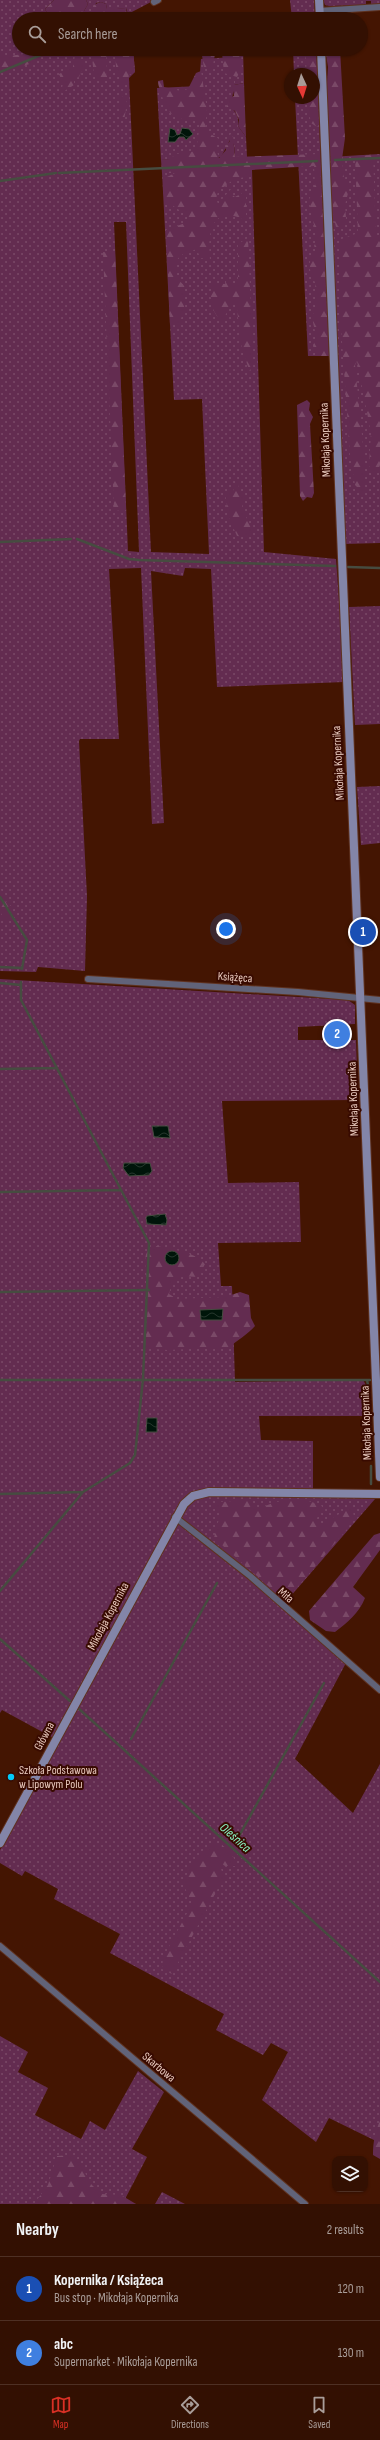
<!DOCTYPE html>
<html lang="en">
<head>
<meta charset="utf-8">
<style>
	:root { --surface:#331002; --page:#3e1e11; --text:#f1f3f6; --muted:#a99d99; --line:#4e3024; --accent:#d93025 }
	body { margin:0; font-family:"Sofia Sans Condensed",sans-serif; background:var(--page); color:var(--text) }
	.controls { position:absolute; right:12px; bottom:12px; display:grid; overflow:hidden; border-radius:8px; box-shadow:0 1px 3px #0004 }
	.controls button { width:36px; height:36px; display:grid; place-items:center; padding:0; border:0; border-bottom:1px solid var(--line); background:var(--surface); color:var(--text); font:20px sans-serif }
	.compass { position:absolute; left:284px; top:68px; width:36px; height:36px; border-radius:50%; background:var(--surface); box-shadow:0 1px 3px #0004; rotate:176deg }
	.you { position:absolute; left:226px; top:929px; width:14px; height:14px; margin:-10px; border:3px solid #fff; border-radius:50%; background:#1a73e8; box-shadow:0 0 0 6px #1a73e833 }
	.badge { display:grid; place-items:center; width:26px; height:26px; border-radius:50%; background:var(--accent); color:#fff; font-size:13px; font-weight:700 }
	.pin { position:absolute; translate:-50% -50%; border:2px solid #fff; box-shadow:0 1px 4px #0006 }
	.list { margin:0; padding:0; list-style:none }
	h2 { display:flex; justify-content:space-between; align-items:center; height:52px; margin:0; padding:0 16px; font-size:17px }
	h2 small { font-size:13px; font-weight:400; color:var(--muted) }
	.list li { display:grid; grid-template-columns:26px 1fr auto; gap:12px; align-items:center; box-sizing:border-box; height:64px; padding:0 16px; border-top:1px solid var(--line) }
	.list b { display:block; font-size:15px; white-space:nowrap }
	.list p { margin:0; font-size:13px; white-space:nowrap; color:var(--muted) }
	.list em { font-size:13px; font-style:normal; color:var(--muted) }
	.icon { flex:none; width:22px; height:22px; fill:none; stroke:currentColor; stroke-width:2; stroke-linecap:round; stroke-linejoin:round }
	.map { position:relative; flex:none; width:380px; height:2204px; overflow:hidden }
	.search { position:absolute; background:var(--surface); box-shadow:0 1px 3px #0004; left:12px; right:12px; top:12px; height:44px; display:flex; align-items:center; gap:10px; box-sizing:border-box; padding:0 14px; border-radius:22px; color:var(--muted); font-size:15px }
	.sheet { height:180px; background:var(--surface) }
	nav { display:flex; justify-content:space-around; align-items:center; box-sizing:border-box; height:56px; border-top:1px solid var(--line); background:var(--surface); font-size:11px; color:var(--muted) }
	nav a { display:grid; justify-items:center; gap:2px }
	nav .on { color:var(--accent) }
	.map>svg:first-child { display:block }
	.grass { fill:url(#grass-dots); fill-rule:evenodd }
	.forest { fill:url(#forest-firs) }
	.water { fill:url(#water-waves); stroke:#464c40 }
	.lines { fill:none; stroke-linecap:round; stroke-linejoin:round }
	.stream { stroke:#464c40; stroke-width:2.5 }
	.street-casing { stroke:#5f3220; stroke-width:8 }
	.secondary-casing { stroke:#5f3220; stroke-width:10 }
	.street { stroke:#616379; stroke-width:6 }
	.secondary { stroke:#8385a8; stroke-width:8 }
	.poi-dot { fill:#03cbf9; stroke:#380a00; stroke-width:1.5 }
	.labels { text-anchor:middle; stroke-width:4; stroke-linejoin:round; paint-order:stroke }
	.street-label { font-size:12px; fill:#eacbbf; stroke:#380a00 }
	.poi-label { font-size:12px; fill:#eacbbf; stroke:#380a00; text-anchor:start }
	.water-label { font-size:13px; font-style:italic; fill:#8afac6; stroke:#380a00 }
</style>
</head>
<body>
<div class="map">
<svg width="380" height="2204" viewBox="0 0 380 2204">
	<defs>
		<pattern id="grass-dots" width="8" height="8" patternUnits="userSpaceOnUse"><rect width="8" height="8" fill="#632c50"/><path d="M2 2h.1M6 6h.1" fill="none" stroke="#7a4967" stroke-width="1.8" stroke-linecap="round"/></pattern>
		<pattern id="forest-firs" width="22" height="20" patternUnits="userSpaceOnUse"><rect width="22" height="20" fill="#632c50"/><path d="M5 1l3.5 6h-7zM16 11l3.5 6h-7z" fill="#7a4967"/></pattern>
		<pattern id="water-waves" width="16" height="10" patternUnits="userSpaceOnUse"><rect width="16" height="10" fill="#00150a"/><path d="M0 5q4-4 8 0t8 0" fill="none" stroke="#25362c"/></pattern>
	</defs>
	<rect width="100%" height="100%" fill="#441502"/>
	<path class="grass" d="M0,0H54L45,9L47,13L56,12L59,14L50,19H19V49H44L46,54L67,49L68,56L80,49H133L135,72L129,78L151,552L209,554L202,399L174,400L162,173L252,170L264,552L336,559L345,682L217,687L211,569L185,568L183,576L151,571L164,823L152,824L141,568L109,569L119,739H80L79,741L87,896L85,971L38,967L36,972L0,971ZM114,222H126L139,552L128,551Z
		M86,0H150L151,2L128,14L126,8L107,10L106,4L101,2L96,3L90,19H84V11L88,4Z
		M290,0H314L315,19H292Z
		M323,0H380V5H371V1H366V5L329,6L325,5Z
		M234,49H243L244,83L234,85L231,108C237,112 239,119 238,126L246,137L247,157H235L234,145L229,137L230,140L221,157L161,160L157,88L199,86L201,59L234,57Z
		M293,49H316L329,356H308L295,98H314V74H294Z
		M380,154V543L345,544L329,157Z
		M380,606V724L355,725L349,607Z
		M380,786V843L361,845L357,787Z
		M0,979L348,1000L355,1005V1024L298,1027V1040H356L358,1100L222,1101L228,1183L299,1182L301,1242L218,1243L221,1286H232L235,1382L363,1380L366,1385L367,1416H259L261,1440L313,1441V1496L375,1499L283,1605L347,1661L295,1759L353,1813L380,1764V2143L329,2118L316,2142L262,2100L288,2052L271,2043L263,2055L216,2030L224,2014L110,1953L120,1934L54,1899L58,1889L25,1871L22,1876L0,1863V1850L59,1741L2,1710L0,1713Z
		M0,2036L28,2052L18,2072L48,2088L35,2115L81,2139L90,2121L105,2130L138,2071L164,2092L132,2149L147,2157L124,2201L130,2204H0Z
		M162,2192L185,2204H155Z"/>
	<path class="forest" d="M54,0H86L88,4L84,11V19H50L58,14L55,12L47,13L45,9Z
		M101,2L106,4L107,9L126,8L128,19H90C92,10 91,4 101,2Z
		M91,49H106L107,78L100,81L94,75Z
		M115,49H133L135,72L129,75L127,84H121L116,67Z
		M201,49H216L212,70L204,68Z
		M305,49H316L319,124L317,127L311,123L308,108L309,104L303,98H314V74H307Z
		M325,49H340L345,138L342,159L344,179L349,189L345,205L346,219L342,226L336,227L333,214L331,160L328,148L326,97L328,67Z
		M224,51L241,53L242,68L237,77L224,73L222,53Z
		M33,53L36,62L0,73V57Z
		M75,55L80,58L84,65L79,77L74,78V85L61,93L63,83L59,74L73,67Z
		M201,71L207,109L205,131L219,139L216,148L219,158L226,150L225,147L230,141L228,137L231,134L233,136L235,157L320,154L329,356H318L313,345C322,333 305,319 317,308L315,282C309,275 309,264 311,255L317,250L314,246L317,240L309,200L315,185L314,166L252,170L247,177C235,178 232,180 224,187H219L216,199L218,204L231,189V194L235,197L246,191V221C213,203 207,231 210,259L200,258L197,249C177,255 174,258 176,278L185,286L184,311L179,323L170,325L166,230L188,222L189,217L165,200L163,190L165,178L175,173H162L161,160L170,159L176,154L196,151L200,124L197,120C177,121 167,115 162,96C161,90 158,87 158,81L163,80L164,87L181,91L188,89L196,73Z
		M234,79V85L244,83L246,137L238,126L239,120L235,111L227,107V99L234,96L231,80Z
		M120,93L127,102L124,121H119Z
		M373,155L376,236L380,238V465L376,475L369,466L371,433L357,361L355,365L364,456L363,493L355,485L350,456L341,327L339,240L358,233L355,156Z
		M248,238L253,359L250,372L242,350L236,301L230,306L222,322C211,311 209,299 212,283L225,284L227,279L234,284L238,281V244Z
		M103,252L115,253L126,510L114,511Z
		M307,400L310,403L309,410L313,417L310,424L314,493L312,498L307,497L303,501L300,496L297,405Z
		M235,484H239L238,492L244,494L242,508L253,532L247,537L237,536L229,518L225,493L233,491Z
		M0,885C1,893 5,902 12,907L13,912L5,921L0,911Z
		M157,1246C175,1251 192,1250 205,1264L198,1277L182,1276L172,1282L169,1294L177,1299L225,1297L240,1292L249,1295L251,1318L255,1326C248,1334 237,1341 229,1347L167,1350L144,1348C145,1330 149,1310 148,1292C147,1278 144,1267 146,1252Z
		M248,1500L253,1509C263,1508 268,1504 277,1502C292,1498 309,1499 322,1506L315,1523H323L352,1507L354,1517L348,1528L294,1591L282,1594L273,1590L214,1538L220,1515L215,1507L219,1502Z
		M380,1533V1550L353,1587L365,1598C359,1613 347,1623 335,1632L326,1631L310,1620L309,1611L374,1535Z
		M215,1842C227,1847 234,1853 236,1866H225L218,1861L224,1877L172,1974L162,1969L163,1958L192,1904C191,1899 186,1892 185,1887C183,1872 202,1847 215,1842Z
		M380,2121V2159L373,2155C373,2142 375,2132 380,2121Z
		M72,2155L84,2170L89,2182L101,2194L121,2195L136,2204H34L48,2185L57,2156Z"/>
	<path class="water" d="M170,128L175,130L177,135L180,134L182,128L189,129L193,134L186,140L184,137H179L175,142H168Z
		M152,1126H168L170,1138L154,1137Z
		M124,1163H150L152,1171L149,1175L129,1176L123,1168Z
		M165,1214L167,1220L166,1225L147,1224L146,1218L147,1216Z
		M165 1258a7 7 0 1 1 14 0a7 7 0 1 1-14 0Z
		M223,1309L222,1320H201L200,1310Z
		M147,1418H157V1432H146Z"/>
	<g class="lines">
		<path class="stream" d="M0,72L55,49
			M335,160L380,158
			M59,173L317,161
			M0,181L56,173
			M77,539L129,559L139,560L335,566
			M0,542L71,539
			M348,567L380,568
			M0,897L27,940L22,969
			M0,967L22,968
			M0,983L21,985
			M0,1069L57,1068
			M0,1192L121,1190
			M0,1292L149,1290
			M0,1380H370
			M367,1380L368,1385
			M369,1393L370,1430
			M371,1444V1456
			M371,1484V1466
			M0,1494L83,1492
			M0,1591L83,1492L130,1463L135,1455L143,1379L149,1243L21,1000V982
			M0,1639L70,1701
			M78,1708L380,1982
			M131,1739L217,1583
			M239,1836L324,1683"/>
		<defs>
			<path id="street" d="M154,2L158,0
				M319,11L380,7
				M88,979L298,992L380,1000
				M175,1517L250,1576L380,1690
				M0,1946L305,2204"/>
			<path id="secondary" d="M319,0L320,19
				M321,49L380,1477
				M0,1843L184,1504L193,1496L209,1492L380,1494"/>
		</defs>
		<use href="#street" class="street-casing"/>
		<use href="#secondary" class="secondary-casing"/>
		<use href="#street" class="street"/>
		<use href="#secondary" class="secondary"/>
	</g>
	<circle class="poi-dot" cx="11" cy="1777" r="4"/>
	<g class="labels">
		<g class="street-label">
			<text transform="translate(325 440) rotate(-92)" y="4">Mikołaja Kopernika</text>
			<text transform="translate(338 763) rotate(-93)" y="4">Mikołaja Kopernika</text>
			<text transform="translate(235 977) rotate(4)" y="4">Książęca</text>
			<text transform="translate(353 1099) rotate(-92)" y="4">Mikołaja Kopernika</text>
			<text transform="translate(366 1423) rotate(-92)" y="4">Mikołaja Kopernika</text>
			<text transform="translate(286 1595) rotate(42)" y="4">Miła</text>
			<text transform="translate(108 1616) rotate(-62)" y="4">Mikołaja Kopernika</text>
			<text transform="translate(44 1736) rotate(-62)" y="4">Główna</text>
			<text transform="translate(159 2067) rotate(40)" y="4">Skarbowa</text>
		</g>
		<g class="poi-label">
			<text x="19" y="1774">Szkoła Podstawowa<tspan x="19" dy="14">w Lipowym Polu</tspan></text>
		</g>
		<g class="water-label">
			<text transform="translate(236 1837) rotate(42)" y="5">Oleśnica</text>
		</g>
	</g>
</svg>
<div class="controls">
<button><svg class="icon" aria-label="layers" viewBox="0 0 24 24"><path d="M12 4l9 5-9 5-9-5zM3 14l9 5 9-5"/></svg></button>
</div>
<svg class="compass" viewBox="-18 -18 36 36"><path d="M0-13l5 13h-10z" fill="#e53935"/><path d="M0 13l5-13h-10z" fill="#a99d99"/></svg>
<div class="you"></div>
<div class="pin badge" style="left:363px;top:932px;background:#1a4fb4">1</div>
<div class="pin badge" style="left:337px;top:1034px;background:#3f7fe0">2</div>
<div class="search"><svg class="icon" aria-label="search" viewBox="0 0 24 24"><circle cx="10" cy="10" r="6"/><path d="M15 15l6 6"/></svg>Search here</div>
</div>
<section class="sheet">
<h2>Nearby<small>2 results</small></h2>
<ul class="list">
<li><span class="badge" style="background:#1a4fb4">1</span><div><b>Kopernika / Książeca</b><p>Bus stop · Mikołaja Kopernika</p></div><em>120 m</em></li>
<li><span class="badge" style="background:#3f7fe0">2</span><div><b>abc</b><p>Supermarket · Mikołaja Kopernika</p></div><em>130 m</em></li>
</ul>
</section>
<nav>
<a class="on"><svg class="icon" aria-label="map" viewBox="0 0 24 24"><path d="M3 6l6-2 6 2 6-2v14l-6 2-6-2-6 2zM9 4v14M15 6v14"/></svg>Map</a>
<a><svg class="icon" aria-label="directions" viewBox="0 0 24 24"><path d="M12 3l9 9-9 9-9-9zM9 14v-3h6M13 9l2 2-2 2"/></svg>Directions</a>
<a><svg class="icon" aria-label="saved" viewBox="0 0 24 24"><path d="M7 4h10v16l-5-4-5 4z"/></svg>Saved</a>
</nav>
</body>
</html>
